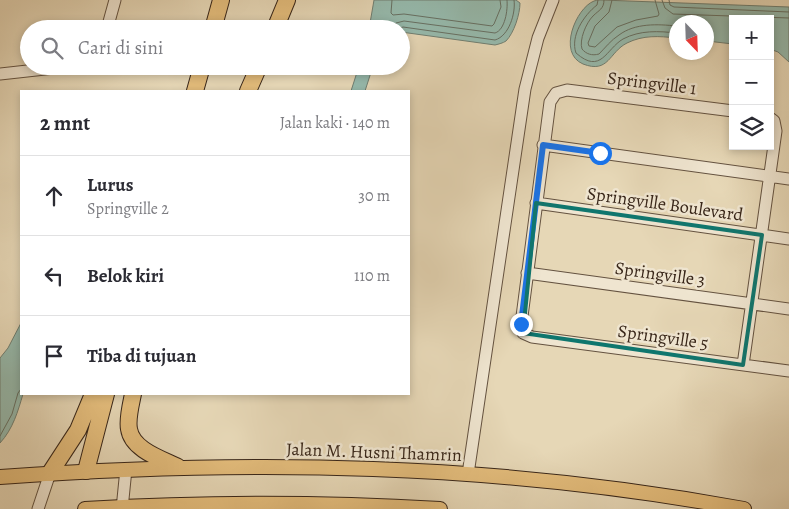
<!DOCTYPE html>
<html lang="id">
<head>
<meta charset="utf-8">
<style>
	:root { --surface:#fff; --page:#f2f2f3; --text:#2b2b33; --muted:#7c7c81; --line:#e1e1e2 }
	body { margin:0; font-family:Alegreya,serif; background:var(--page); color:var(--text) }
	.controls { position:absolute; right:15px; top:15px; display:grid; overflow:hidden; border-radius:0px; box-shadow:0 2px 8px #0003 }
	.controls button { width:45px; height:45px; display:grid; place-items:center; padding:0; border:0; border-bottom:1px solid var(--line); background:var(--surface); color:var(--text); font:25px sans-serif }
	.compass { position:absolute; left:669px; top:15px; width:45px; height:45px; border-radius:50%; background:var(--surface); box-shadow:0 2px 8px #0003; rotate:157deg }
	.stop { position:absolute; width:15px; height:15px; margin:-11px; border:4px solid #1a73e8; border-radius:50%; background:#fff }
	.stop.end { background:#1a73e8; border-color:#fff; box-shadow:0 1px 5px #0008 }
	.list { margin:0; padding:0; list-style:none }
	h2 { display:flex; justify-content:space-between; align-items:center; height:65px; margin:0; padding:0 20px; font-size:21px }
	h2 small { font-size:16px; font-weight:400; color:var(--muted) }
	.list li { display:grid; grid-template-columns:32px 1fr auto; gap:15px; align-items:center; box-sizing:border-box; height:80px; padding:0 20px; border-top:1px solid var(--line) }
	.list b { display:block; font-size:19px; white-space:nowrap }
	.list p { margin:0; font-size:16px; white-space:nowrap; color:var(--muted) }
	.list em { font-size:16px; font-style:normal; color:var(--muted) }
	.icon { flex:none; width:28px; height:28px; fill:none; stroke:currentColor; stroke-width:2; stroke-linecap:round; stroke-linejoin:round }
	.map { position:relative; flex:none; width:789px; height:509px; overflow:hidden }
	.search { position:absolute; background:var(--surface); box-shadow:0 2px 8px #0003; left:20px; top:20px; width:390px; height:55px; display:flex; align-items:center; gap:12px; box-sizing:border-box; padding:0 18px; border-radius:28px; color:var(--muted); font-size:19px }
	.panel { position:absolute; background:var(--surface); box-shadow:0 2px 8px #0003; left:20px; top:90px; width:390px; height:305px; border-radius:0px }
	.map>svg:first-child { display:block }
	.water { fill:#96baad; stroke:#707f72 }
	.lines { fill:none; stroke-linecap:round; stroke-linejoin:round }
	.shore { stroke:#677063; stroke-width:1 }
	.minor-casing { stroke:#645240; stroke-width:13 }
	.major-casing { stroke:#382619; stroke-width:16 }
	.highway-casing { stroke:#382619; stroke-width:18 }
	.minor { stroke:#efe5d0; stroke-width:11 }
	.major { stroke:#e3bc7b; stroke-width:14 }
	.highway { stroke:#e3bc7b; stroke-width:16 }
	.route { stroke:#1a73e8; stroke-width:6 }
	.marked { fill:none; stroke:#0f766e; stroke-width:4; stroke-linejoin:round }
	.labels { text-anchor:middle; stroke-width:5; stroke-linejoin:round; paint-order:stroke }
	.street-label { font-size:18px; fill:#382619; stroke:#efe5d0 }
</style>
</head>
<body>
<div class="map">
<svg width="789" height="509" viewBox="0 0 789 509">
	<rect width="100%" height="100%" fill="#e6d7b6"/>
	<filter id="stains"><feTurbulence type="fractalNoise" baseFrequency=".004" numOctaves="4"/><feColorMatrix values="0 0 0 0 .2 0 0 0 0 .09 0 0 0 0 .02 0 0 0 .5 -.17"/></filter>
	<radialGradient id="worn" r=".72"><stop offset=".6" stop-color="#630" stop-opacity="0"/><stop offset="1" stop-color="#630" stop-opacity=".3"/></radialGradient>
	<path class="water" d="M374,0H516L520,3C520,14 514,33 506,41C503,43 499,44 495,45L401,32V29H369Z
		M602,0L789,7V62L778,52L770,49V19H733V44L707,41L706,22H676V38C659,36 643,35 627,43C609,52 609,74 583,64C557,53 576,8 594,1C597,0 600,0 602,0Z
		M359,66H373L365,91H351Z
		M21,323V394H23C18,411 13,429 0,443V358L8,348Z"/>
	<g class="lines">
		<path class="shore" d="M392,0L391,13L393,15L404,14L492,26L494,24L501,7L500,0
			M598,0L597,5C584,15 570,36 576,53C601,75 606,49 623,39C640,30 659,31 676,33
			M604,0C604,9 599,10 593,16C586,23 579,40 582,49C586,54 592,56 599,54C605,48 611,40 619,35C635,23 658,24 676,26
			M612,0L609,12L595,26L588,43L589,46L595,47L617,27L636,20L658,16L659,14L655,0
			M662,0L665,8L673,14L789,18
			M669,0L670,5L674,7L789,12
			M391,29L396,23L404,21L495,33C505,30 508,10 507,0
			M398,29L403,27L495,40C509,36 516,13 514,0
			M0,436L12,414L18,393L21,389"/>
		<defs>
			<path id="minor" d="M107,29L115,0
				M0,74L72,66
				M733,111L567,90L556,93L550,102L521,324L523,333L532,337L789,371
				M543,145L789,179
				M536,203L789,239
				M527,273L789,309
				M743,365L776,131L774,121L770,118
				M468,474L525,89L538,38L553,0
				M38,509L50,473
				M122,509L126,469"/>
			<path id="major" d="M0,477C250,459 497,463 744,509
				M85,509C203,502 322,502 440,509"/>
			<path id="highway" d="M213,29L221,0
				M275,29L287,0
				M195,91L202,66
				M248,91L259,66
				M133,394C131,404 127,419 129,429C132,450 162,459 178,467
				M86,471L106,394
				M50,473L78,430L93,394"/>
		</defs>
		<use href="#minor" class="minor-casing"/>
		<use href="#major" class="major-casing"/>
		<use href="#highway" class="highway-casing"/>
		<use href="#minor" class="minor"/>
		<use href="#major" class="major"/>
		<use href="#highway" class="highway"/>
	</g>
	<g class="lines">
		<path class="route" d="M521,324L543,145L600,153"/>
	</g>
	<path class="marked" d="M536,203L762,235L743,365L523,333Z"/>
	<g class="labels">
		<g class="street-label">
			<text transform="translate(652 83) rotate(7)" y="6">Springville 1</text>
			<text transform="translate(665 204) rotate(8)" y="6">Springville Boulevard</text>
			<text transform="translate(660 274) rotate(8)" y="6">Springville 3</text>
			<text transform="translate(663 337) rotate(8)" y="6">Springville 5</text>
			<text transform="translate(374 452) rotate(2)" y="6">Jalan M. Husni Thamrin</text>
		</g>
	</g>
	<rect width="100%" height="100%" filter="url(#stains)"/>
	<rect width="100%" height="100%" fill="url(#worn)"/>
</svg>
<div class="controls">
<button>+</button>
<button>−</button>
<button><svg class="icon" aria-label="layers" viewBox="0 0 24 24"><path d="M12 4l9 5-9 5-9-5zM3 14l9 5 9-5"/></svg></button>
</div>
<svg class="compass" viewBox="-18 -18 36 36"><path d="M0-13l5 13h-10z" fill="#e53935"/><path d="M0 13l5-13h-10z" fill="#7c7c81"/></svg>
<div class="stop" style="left:600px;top:153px"></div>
<div class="stop end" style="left:521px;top:324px"></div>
<div class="search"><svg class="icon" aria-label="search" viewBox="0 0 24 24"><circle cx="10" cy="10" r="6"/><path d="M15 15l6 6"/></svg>Cari di sini</div>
<section class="panel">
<h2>2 mnt<small>Jalan kaki · 140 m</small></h2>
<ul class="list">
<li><svg class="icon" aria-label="ahead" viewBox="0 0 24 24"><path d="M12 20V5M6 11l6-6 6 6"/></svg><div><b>Lurus</b><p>Springville 2</p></div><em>30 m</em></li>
<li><svg class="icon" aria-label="left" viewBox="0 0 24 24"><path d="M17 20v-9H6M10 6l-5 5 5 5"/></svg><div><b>Belok kiri</b></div><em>110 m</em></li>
<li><svg class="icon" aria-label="arrive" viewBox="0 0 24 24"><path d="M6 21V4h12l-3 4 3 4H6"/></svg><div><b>Tiba di tujuan</b></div></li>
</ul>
</section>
</div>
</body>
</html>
